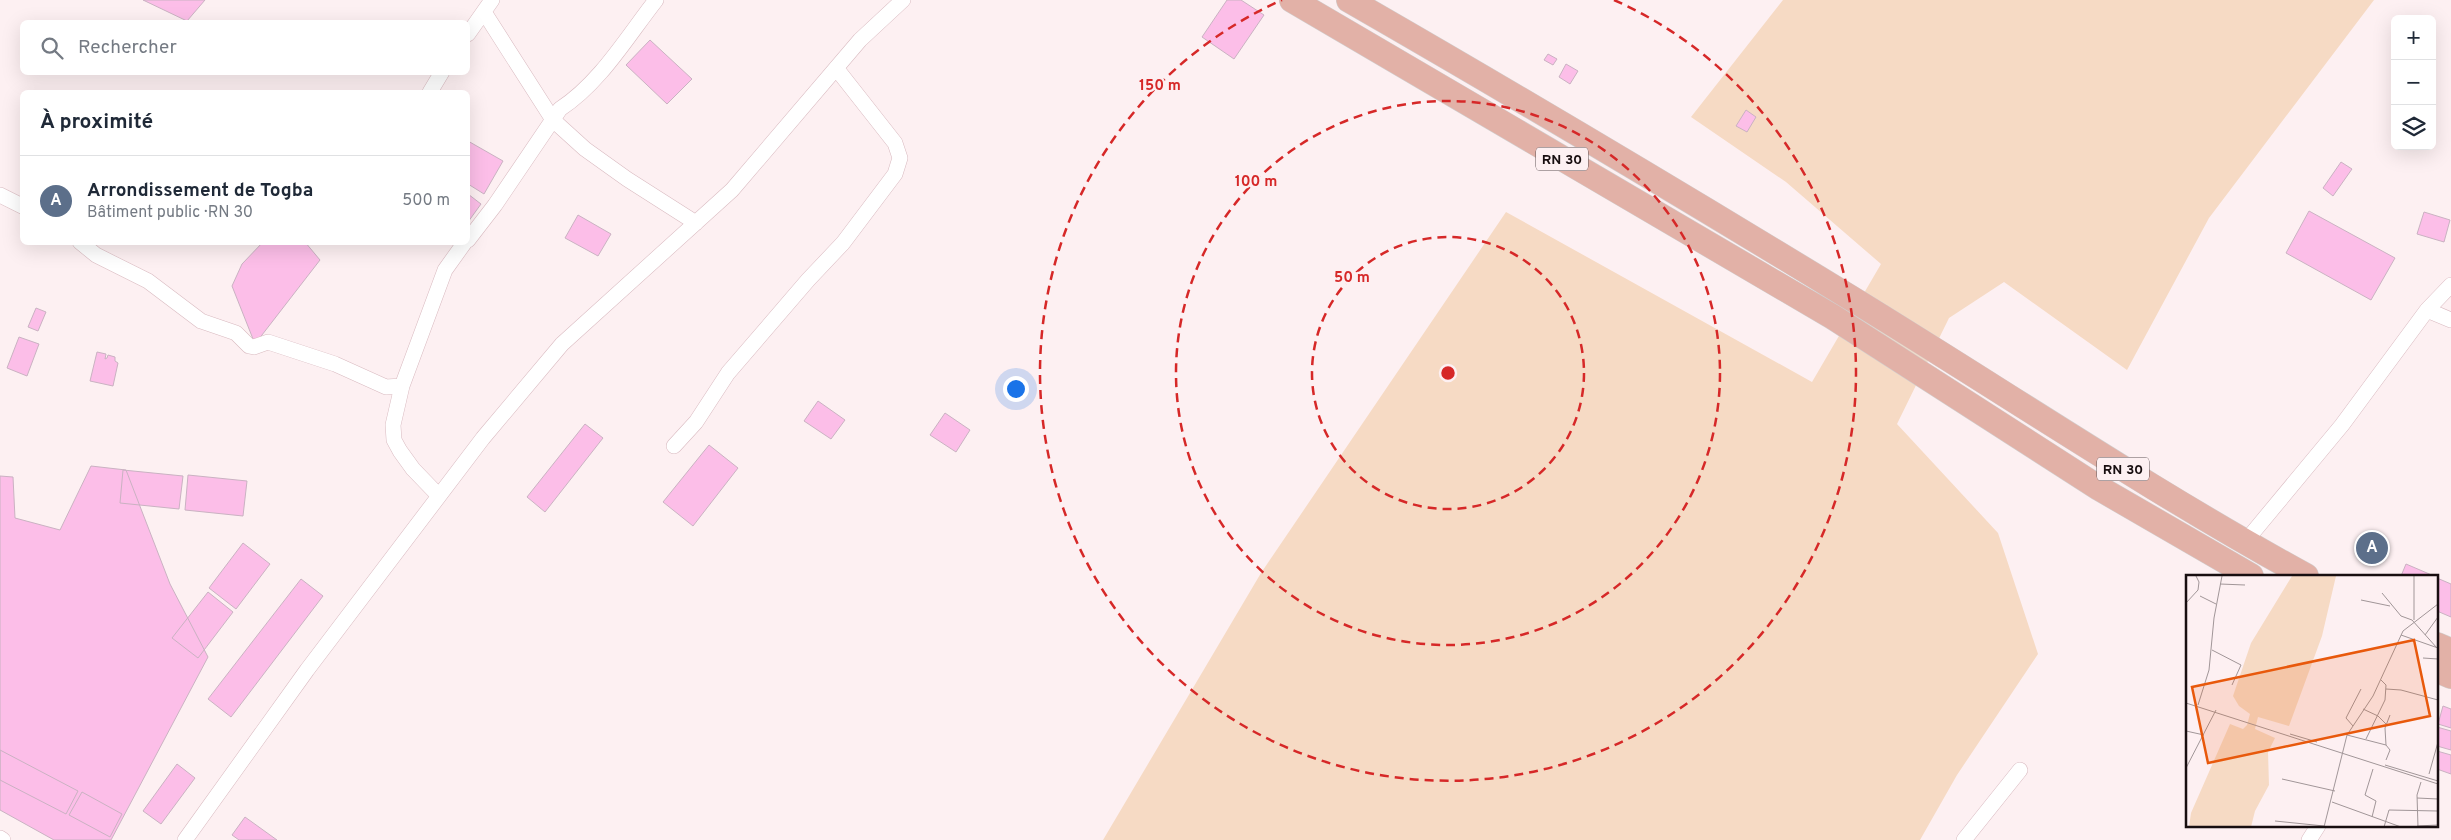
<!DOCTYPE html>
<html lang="fr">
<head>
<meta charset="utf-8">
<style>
	:root { --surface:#fff; --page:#f6f6f7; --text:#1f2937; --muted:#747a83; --line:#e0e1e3; --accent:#39728c }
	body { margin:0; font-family:Overpass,sans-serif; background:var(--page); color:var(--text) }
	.controls { position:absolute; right:15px; top:15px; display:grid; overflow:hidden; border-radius:8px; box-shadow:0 5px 20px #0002 }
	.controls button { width:45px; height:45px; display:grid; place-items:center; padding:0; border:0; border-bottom:1px solid var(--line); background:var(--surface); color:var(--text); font:25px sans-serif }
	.you { position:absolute; left:1015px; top:388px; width:18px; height:18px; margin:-12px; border:4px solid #fff; border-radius:50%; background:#1a73e8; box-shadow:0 0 0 8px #1a73e833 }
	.badge { display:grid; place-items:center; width:32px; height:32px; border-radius:50%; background:var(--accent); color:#fff; font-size:16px; font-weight:700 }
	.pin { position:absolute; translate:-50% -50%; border:2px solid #fff; box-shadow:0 1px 5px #0006 }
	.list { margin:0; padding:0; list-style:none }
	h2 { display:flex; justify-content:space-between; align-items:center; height:65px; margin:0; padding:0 20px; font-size:21px }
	h2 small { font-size:16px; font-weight:400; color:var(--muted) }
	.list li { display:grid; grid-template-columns:32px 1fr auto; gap:15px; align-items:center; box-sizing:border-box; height:90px; padding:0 20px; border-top:1px solid var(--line) }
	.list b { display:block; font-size:19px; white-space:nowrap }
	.list p { margin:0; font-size:16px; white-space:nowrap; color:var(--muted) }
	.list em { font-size:16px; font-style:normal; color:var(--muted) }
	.icon { flex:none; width:28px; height:28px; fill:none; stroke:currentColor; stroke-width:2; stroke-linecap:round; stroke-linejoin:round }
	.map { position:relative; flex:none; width:2451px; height:840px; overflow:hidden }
	.search { position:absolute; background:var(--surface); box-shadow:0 5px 20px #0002; left:20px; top:20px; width:450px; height:55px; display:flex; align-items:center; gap:12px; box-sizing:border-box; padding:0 18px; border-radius:8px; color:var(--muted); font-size:19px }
	.panel { position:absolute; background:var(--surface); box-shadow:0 5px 20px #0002; left:20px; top:90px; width:450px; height:155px; border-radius:8px }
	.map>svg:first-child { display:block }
	.green { fill:#f6dac4 }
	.building { fill:#fcbee8; stroke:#cab2c2 }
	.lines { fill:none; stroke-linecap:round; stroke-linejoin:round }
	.minor-casing { stroke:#d9bac0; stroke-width:16 }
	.primary-casing { stroke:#d1cfcf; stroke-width:26 }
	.minor { stroke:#fff; stroke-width:15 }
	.primary { stroke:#e2b1a7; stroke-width:25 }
	.ring { fill:none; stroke:#d62828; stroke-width:2.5; stroke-dasharray:9 6 }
	.labels { text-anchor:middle; stroke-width:4.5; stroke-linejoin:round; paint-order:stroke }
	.shield { fill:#fdf0f2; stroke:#5d5254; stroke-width:1 }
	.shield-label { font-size:14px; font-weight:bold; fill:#180e10 }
	.inset-road { fill:none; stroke:#a19698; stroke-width:1 }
	.view { fill:#e8590c; fill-opacity:0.15; stroke:#e8590c; stroke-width:2.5 }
	.inset-edge { fill:none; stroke:#180e10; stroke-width:2.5 }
	.centre { fill:#d62828; stroke:#fdf0f2; stroke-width:2.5 }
	.ring-label { font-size:15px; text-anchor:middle; font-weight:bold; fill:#d62828; stroke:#fdf0f2; stroke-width:4.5; stroke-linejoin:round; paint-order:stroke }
</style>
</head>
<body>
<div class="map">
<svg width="2451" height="840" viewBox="0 0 2451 840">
	<rect width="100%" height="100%" fill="#fdf0f2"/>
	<path class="green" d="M1783,0H2374L2209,218L2127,370L2004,282L1949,318L1897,424L1998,533L2038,654L1957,775L1920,840H1103L1261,573L1506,212L1812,382L1881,264L1786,182L1691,117Z"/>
	<path class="building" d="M143,0H205L187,21Z
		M1227,0H1241L1264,15L1234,59L1202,37Z
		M650,40L692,79L667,104L626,65Z
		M1548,54L1557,59L1553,65L1544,60Z
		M1566,64L1578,71L1570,84L1559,77Z
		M1746,110L1756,117L1747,132L1736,126Z
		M468,141L503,161L484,194L468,184Z
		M2341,162L2352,169L2333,196L2323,188Z
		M468,194L481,204L468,222Z
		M2309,211L2395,258L2371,300L2286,253Z
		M2424,212L2450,220L2444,242L2417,234Z
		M578,215L611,234L598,256L565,238Z
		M263,242H305L320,260L255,344L232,286L242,264Z
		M36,308L46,312L38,331L28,327Z
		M19,337L39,344L27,376L7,368Z
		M97,352L106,354L105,359L107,358L108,355L115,357V361L118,363L113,386L90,381Z
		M818,401L845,420L831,439L804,421Z
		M945,413L970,430L956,452L930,435Z
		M585,424L603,438L545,512L527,497Z
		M709,445L738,468L693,526L663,502Z
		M91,466L126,470L170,584L208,657L111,840H54L0,810V476L13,477L15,518L60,530Z
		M123,470L183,476L179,509L120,503Z
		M188,475L247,481L243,516L185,510Z
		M243,543L270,564L236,609L209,588Z
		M2406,564L2434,576H2401Z
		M2437,578L2451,584V617L2437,611Z
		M301,579L323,596L231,717L208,699Z
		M208,592L233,612L198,658L172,638Z
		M2443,706L2451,709V728L2438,724Z
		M2437,727L2451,731V750L2437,746Z
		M0,750L78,791L66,814L0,780Z
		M2437,751L2451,755V774L2437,769Z
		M177,764L195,778L161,824L143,811Z
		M82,792L122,814L110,837L69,815Z
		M245,817L277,840H239L232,835Z"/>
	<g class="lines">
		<defs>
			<path id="minor" d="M484,12L553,120L585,149L627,179L696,223
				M468,34L492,0
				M430,92L442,72
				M0,195L22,206
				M468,240L495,205L560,109C600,83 627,37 656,0
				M80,242L96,255L148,281L201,321L236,333L249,346L254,347L268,342L335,364L386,387L402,386
				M2427,310L2451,320
				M674,446L696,422L728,373L808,280L843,243L895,174L900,158L895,143L836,68
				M439,496L413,469L400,451L394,440L393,425L402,386L445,270L465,242
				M2245,542L2342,425L2427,310L2451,285
				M0,838L3,840
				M185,840L307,670L483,438L562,344L732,190L860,40L903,0
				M1964,840L2020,770
				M2309,840L2318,826"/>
			<path id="primary" d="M1292,0L1833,317L2099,488L2251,576
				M1349,0C1516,96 1682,195 1846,295C2000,389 2149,490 2306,576
				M2437,645L2451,651
				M2437,670L2451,676"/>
		</defs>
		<use href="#minor" class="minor-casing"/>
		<use href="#primary" class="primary-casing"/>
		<use href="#minor" class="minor"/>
		<use href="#primary" class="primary"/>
	</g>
	<g class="ring">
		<circle cx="1448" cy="373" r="136"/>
		<circle cx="1448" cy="373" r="272"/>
		<path d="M1614 0A408 408 0 1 1 1282 0"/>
	</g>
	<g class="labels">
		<g class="shield">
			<rect x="1536" y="147.5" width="52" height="23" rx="4"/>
			<rect x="2097" y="457.5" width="52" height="23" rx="4"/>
		</g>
		<g class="shield-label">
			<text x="1562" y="164">RN 30</text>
			<text x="2123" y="474">RN 30</text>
		</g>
	</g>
	<g transform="translate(2186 575)">
		<rect width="252" height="252" fill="#fdf0f2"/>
		<path d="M106,1H150L136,61L103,151L72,142L69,154L89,163L82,177L83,210L69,236L65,252H3L5,238L44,149L57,154L61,150L64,139L53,131L47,121L65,68Z" fill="#f6dac4"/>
		<path class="inset-road" d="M34,9L59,10M196,18L215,41L226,45L251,73M14,21L30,29M175,25L204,31M0,28L12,15L13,7L10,1M228,45V1M215,60L252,73M239,60L252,42M26,75L55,90L46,110M237,83L252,84M200,114L215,115L252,125M0,128L252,209M12,130L23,95L28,43L36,1M177,134L192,141L200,149M167,151L160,143L175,114M0,156L18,160M104,159L131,167M161,160L200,170M180,164L199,125L200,110L195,105M200,185L204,175L200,170L199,153L204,140M199,190L252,206M0,193L30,135M243,199L252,167M96,204L149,216M231,223L252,224M146,227L215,252M186,242L190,226L179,220L187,194M89,246L138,251M231,251L252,250M138,252L161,160L187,121L217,56L252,29M198,252L203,235L252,236M232,252L231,220L235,207"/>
		<path class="view" d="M228,65L244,141L22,188L6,112Z"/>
		<rect width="252" height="252" class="inset-edge"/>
	</g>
	<circle cx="1448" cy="373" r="8" class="centre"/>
	<g class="ring-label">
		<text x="1160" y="90">150 m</text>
		<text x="1256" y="186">100 m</text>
		<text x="1352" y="282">50 m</text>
	</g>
</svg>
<div class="controls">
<button>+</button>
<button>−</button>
<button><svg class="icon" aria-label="layers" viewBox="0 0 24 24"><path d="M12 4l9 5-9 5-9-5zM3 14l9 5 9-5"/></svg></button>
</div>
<div class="you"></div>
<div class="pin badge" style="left:2372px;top:548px;background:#5c6f8a">A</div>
<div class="search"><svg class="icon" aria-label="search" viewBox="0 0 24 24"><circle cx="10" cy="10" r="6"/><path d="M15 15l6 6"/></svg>Rechercher</div>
<section class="panel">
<h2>À proximité<small></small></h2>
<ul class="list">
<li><span class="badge" style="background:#5c6f8a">A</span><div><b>Arrondissement de Togba</b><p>Bâtiment public · RN 30</p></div><em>500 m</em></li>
</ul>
</section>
</div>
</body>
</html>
